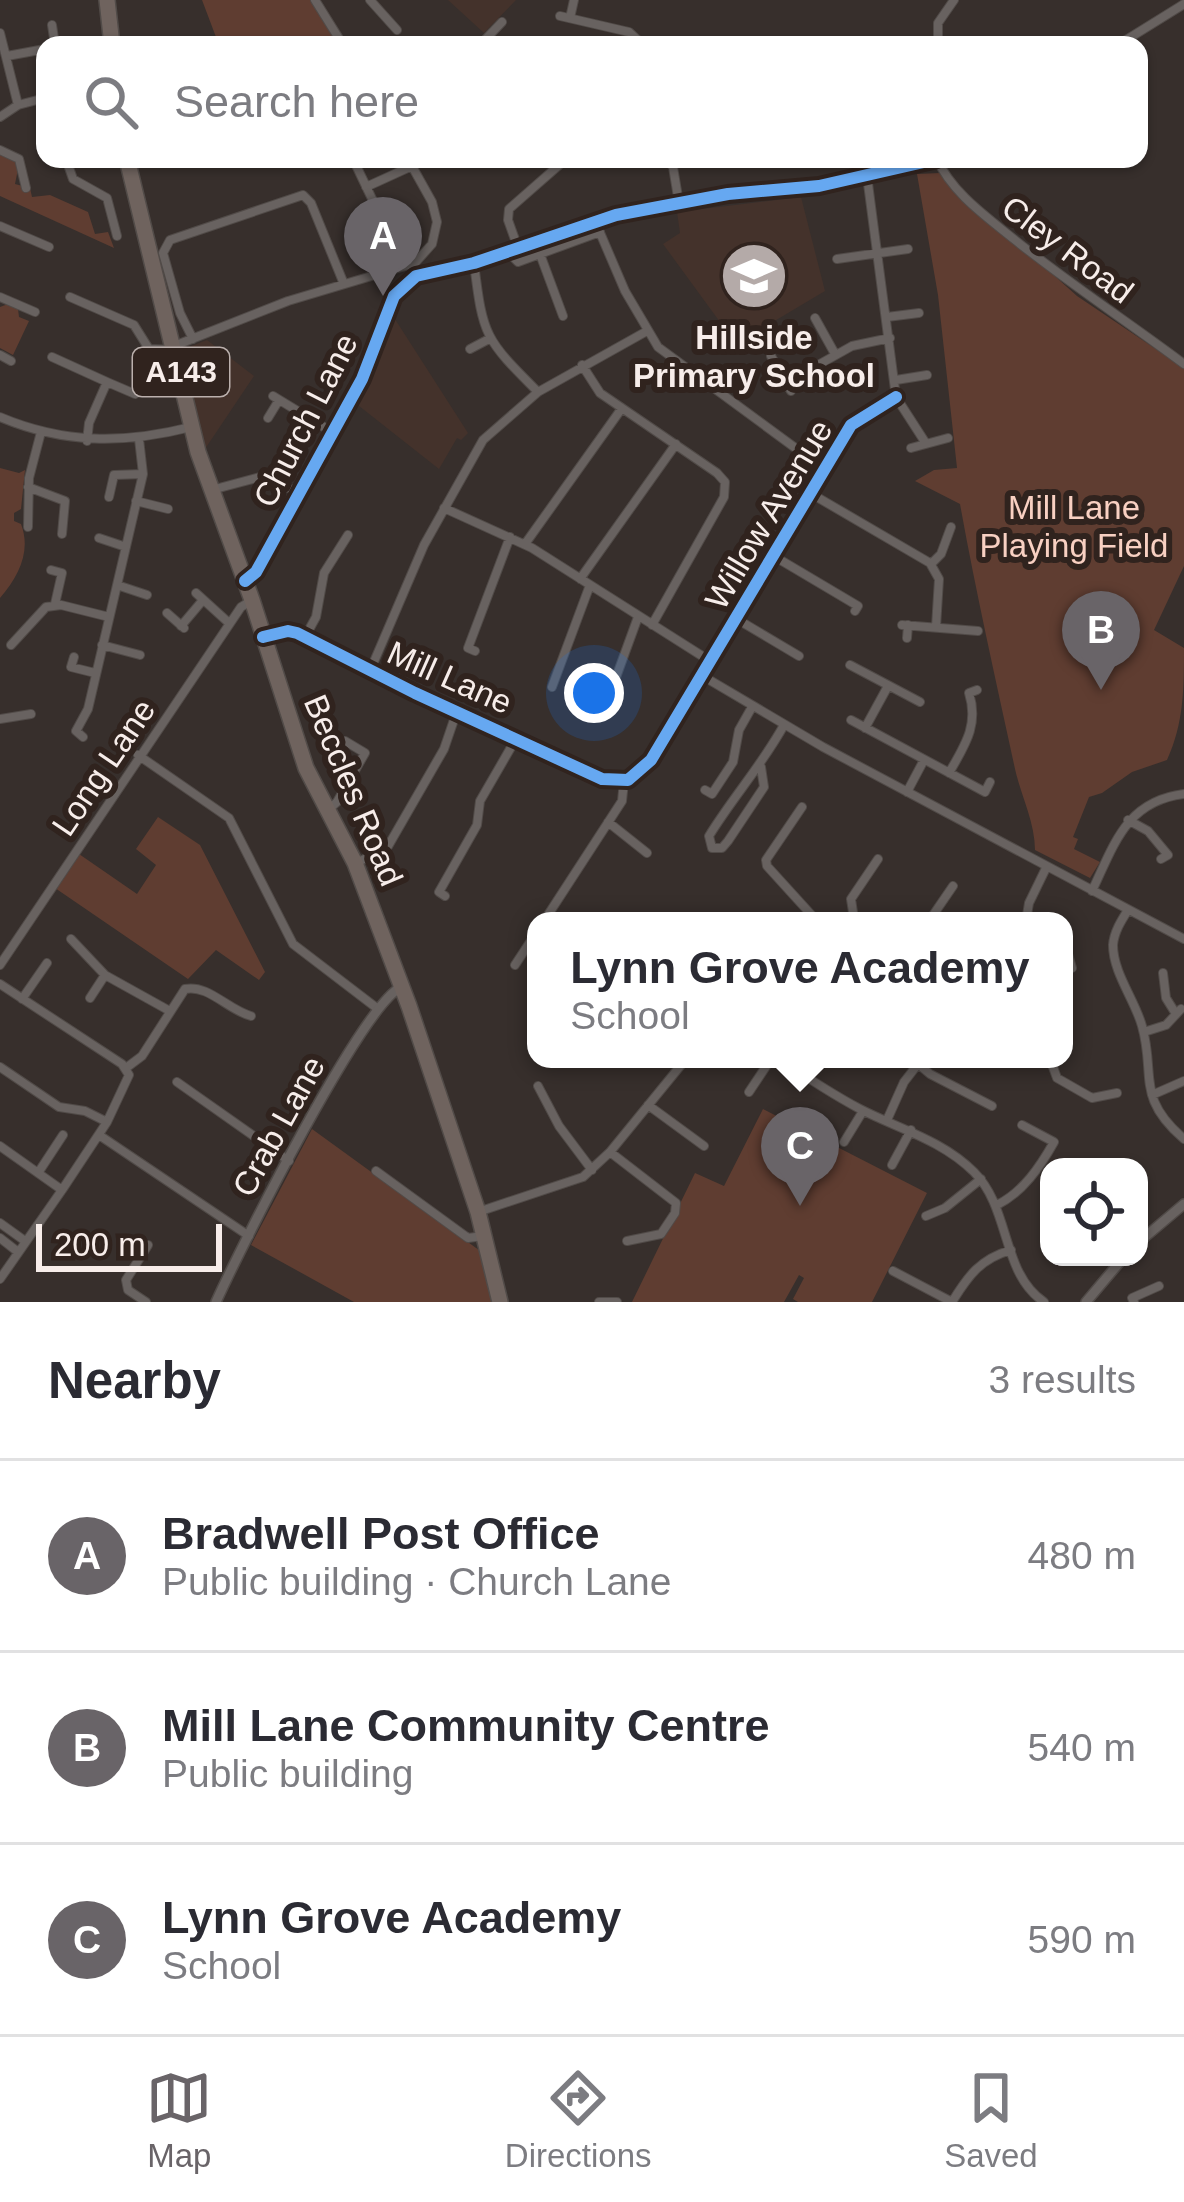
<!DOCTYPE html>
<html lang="en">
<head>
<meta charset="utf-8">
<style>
	:root { --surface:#fff; --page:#f2f2f3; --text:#2b2b33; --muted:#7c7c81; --line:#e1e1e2; --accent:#696468 }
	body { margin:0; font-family:Arial,sans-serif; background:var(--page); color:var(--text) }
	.controls { position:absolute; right:36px; bottom:36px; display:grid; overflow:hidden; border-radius:24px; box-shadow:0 3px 9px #0004 }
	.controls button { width:108px; height:108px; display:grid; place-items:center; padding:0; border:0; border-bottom:3px solid var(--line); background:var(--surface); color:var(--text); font:60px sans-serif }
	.scale { position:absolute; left:36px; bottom:30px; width:186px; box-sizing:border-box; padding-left:12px; border:6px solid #f7edea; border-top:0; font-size:33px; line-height:42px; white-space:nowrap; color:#f7edea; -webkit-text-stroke:9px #30231e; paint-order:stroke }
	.you { position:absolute; left:594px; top:693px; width:42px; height:42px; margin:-30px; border:9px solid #fff; border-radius:50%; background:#1a73e8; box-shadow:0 0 0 18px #1a73e833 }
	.badge { display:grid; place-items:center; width:78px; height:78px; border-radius:50%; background:var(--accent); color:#fff; font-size:39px; font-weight:700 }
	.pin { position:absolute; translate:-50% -99px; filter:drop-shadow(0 3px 6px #0008) }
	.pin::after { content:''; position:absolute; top:63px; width:42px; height:36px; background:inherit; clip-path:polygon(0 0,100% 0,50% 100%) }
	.popup { position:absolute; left:527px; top:912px; width:546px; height:156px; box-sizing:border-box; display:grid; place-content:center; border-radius:24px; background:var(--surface); filter:drop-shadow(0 3px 9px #0005); font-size:39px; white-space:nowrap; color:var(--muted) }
	.popup b { font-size:45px; color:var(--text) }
	.popup::after { content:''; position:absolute; left:50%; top:100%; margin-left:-24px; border:24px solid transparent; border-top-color:var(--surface) }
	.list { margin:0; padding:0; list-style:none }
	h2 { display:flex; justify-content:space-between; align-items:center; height:156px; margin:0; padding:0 48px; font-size:51px }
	h2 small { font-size:39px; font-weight:400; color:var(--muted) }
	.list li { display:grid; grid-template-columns:78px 1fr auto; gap:36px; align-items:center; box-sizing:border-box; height:192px; padding:0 48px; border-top:3px solid var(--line) }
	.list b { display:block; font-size:45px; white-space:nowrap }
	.list p { margin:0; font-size:39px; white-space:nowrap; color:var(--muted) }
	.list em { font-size:39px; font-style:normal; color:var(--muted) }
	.icon { flex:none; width:66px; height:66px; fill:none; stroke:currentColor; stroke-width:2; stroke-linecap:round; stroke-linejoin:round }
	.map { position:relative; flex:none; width:1184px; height:1302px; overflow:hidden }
	.search { position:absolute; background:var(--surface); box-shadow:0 3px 9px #0004; left:36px; right:36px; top:36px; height:132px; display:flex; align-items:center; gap:30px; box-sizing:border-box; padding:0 42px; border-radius:24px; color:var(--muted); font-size:45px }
	.sheet { height:732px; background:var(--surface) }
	nav { display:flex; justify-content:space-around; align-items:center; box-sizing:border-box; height:168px; border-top:3px solid var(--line); background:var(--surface); font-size:33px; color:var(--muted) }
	nav a { display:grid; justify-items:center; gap:6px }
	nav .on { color:var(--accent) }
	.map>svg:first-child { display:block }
	.built { fill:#44322b }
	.green { fill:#5f3d31 }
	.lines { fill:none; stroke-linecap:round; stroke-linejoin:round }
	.minor-casing { stroke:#514b48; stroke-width:10 }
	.tertiary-casing { stroke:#514b48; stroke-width:12 }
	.trunk-casing { stroke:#514b48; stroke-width:18 }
	.minor { stroke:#686260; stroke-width:8 }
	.tertiary { stroke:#686260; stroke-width:9 }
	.trunk { stroke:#6f635e; stroke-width:15 }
	.cycleway-casing { stroke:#30231e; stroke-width:20 }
	.cycleway { stroke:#66a8f1; stroke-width:12 }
	.labels { text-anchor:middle; stroke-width:12; stroke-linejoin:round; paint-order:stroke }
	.shield { fill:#30231e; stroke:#bbb0ad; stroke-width:3 }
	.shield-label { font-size:30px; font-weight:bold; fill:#f7edea }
	.street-label { font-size:33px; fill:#f7edea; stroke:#30231e }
	.poi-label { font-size:33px; font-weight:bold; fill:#f7edea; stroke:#30231e }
	.park-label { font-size:33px; fill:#f8d0c2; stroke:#30231e }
</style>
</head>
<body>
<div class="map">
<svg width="1184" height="1302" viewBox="0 0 1184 1302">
	<rect width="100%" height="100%" fill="#372f2c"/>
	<path class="built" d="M448,0H516L484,33Z
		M801,197L825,291L736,344L663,244L680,233L677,212Z
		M393,316L468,433L461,440L457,438L439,469L354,402L382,350Z
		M207,340L254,376L205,449L182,355L184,349Z"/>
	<path class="green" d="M202,0H311L340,45H219Z
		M0,152L9,154L19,164L15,184L30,188L32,197L50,195L88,212L95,234L108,232L114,248L0,196Z
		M940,173L1077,296L1184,368V566L1154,630L1184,648C1184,688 1184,723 1167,760L1132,772L1102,793L1089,797L1073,837L1078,839L1074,849L1100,862L1090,878L1035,850C1035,822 1021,796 1015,769C996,681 976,593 960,504L915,481L934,470L957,468L938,295L917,174Z
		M8,304L18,309L19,317L29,321L13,355L0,348V307Z
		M0,468L19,473L25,470L21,509L14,513V521L21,524C31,550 20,575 0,598Z
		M158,817L200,845L265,972L259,980L216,950L188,979L55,888L79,854L137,894L156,865L136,849Z
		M763,1109L927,1193L872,1302H798L793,1299L804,1278L799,1275L784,1302H632L695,1173L724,1186Z
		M312,1129L483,1253L492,1302H354L251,1245Z"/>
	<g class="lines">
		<defs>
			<path id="minor" d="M315,0L343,45
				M370,0L397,30
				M560,16L629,32L643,45
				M570,18L574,0
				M52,25L55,45
				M0,33L18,105
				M480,45L502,22
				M938,45V23L954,0
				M1118,45L1184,4
				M7,56L45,49
				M0,117L18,105L45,98
				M0,150L19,159L26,188
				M66,159L73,179L107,198L117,236
				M353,159L385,226L380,228
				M667,159L673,167L679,203
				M937,159C952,193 987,217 1015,240C1070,284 1128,322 1184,364
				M867,176L896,397L925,442
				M366,187L412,166
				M595,221L625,291L658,347L824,469
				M0,226L49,247
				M518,248L508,220L509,209L566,159
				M507,251L518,262L600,232
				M540,254L563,316
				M837,259L908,249
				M474,263C483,337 485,339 538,392
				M0,297L35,312
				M70,297L134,325L149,349L174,350
				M887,317L919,313
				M815,318L835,354
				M193,339L180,313L163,253L170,240L303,195L311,203L344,284
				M174,346L288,301L415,263L432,244L437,222L432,202L408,159
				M470,349L489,339
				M0,355L11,361
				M771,356L786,383L852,346L890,338
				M52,357L107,382L89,423L87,441
				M582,365L600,393L717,473L725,482L724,497L652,625
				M896,380L927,375
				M107,382L135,394
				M780,386L786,383L791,391
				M273,396L332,432
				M0,417C64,444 124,444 191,427
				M268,418L279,400
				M911,448L948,438
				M28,487L65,501L62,534
				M219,488L264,476L299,493
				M810,493L930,563L939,579L936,627
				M109,497L114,475L143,474
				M136,501L168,509
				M444,508L532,548L710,661
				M28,527L29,478L41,432
				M99,538L126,547
				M525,544L622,408
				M772,555L858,606L855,611
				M931,564L941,554L951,527
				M51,570L62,573L55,604
				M580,579L676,444
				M245,581L256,572L362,379L394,296L416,276L474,263L616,215L728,194L819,186L937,159
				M117,585L147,595
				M196,593L229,623
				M167,613L184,628
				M735,618L799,656
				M902,625L978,631
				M181,626L203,600
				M264,637L288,631L297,633L415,693L602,779L628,780L651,760L851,425L896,397
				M305,637L316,617L324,573L348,535
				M907,638L908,625
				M11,645L46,607L61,605L109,617
				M102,645L140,655
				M475,651L468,648L510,537
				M74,657L71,667L95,673
				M850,665L920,702
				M370,671L424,545L483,440L538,392L647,331
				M701,675L823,747L1184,939
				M552,687L590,585
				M603,713L638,617
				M0,719L31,714
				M851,720L985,792L990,782
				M865,728L888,686
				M83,737L76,731L88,709L143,474L139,439
				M138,755L229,818L293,944L378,1009
				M761,767L764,787L728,841L722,848H712L709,836C733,797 762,765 784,725
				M949,773C965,745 979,725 969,693L977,690
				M705,790L712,794L733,762L739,730L752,707
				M907,792L924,760
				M802,807L766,860L767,866L817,921
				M328,810L337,802L365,753L345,741
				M1128,820L1148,831L1168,855L1161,859
				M608,822L647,853
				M356,863L387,848L444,749L457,711
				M1092,891C1114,845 1126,801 1184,794
				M445,896L439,892L477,825L480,801L517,737
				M1128,910C1121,921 1114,932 1113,945C1113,973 1135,1000 1142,1026C1156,1075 1135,1097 1184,1139
				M666,919L686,921
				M854,919L851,899L878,859
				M853,920L877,921
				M544,921L622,801L624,781
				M929,921L953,886
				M1026,921L1029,903L1047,866
				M71,939L105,975L168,1010
				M0,965L241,607L251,601
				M515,965L536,933
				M1064,970L1072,968L1068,954
				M1163,973L1166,998L1176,1014
				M0,984L122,1064L129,1075L107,1122L62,1190
				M90,998L105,975
				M22,999L47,963
				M1144,1032L1166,1025L1181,1009
				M780,1059C806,1077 832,1094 860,1109C899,1129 942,1140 974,1172C1011,1209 1001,1273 1044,1302
				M912,1059L930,1074L992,1106
				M1050,1059L1057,1078L1092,1098L1117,1093
				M0,1067L59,1107L85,1111L107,1122
				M126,1068L142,1056L185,989C208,984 228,1010 251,1016
				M177,1082L289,1161
				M538,1086L559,1126L592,1170
				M749,1092L771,1059
				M1152,1095L1184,1081
				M648,1105L704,1146
				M887,1120L904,1082L918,1064
				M99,1135L249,1236
				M844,1142L863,1111
				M0,1146L62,1190L0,1279
				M610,1152L676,1203L675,1213L661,1234L627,1241
				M892,1165L911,1130
				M376,1171L468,1238L483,1236
				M38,1173L63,1135
				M997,1205C1023,1192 1040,1167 1054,1142L1022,1125
				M478,1212L583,1177L610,1152L686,1059
				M926,1216L945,1208L981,1179
				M0,1223L25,1241
				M0,1238L18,1252
				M893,1271L952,1302
				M146,1302L128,1290L126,1280L148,1245
				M599,1302H617
				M952,1302C968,1276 980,1259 1011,1250
				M1134,1302L1132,1298L1159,1286"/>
			<path id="tertiary" d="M1139,1242L1184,1204
				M216,1302C240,1249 361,1007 401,987
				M1086,1302L1124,1257"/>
			<path id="trunk" d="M107,0L112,45
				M127,159L198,452L252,600L306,768L355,863L409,1006L478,1212L500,1302"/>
		</defs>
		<use href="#minor" class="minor-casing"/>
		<use href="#tertiary" class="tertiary-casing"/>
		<use href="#trunk" class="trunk-casing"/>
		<use href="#minor" class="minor"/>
		<use href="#tertiary" class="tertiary"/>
		<use href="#trunk" class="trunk"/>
		<defs>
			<path id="cycleway" d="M245,581L256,572L362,379L394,296L416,276L474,263L616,215L728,194L819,186L937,159
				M263,637L288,631L297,633L415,693L602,779L628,780L651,760L851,425L896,397"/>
		</defs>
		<use href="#cycleway" class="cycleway-casing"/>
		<use href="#cycleway" class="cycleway"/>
	</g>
	<defs>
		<symbol id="school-disc" viewBox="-11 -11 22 22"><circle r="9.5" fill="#b4aaa8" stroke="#30231e"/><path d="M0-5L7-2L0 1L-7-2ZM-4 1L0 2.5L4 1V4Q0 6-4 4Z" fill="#fff"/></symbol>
	</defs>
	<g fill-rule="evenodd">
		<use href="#school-disc" x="716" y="238" width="76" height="76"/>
	</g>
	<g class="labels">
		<rect class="shield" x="133" y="348" width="96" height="48" rx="9"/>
		<g class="shield-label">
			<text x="181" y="382">A143</text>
		</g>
		<g class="street-label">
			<text transform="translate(1068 249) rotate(37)" y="12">Cley Road</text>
			<text transform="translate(305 420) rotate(-63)" y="12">Church Lane</text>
			<text transform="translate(768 514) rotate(-59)" y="12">Willow Avenue</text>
			<text transform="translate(450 677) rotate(24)" y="12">Mill Lane</text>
			<text transform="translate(103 767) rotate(-56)" y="12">Long Lane</text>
			<text transform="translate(354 790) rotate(67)" y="12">Beccles Road</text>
			<text transform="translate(278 1126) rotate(-61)" y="12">Crab Lane</text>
		</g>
		<g class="poi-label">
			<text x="754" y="349">Hillside<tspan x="754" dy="38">Primary School</tspan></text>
		</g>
		<g class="park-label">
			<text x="1074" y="519">Mill Lane<tspan x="1074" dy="38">Playing Field</tspan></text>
		</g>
	</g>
</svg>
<div class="controls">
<button><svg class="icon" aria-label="locate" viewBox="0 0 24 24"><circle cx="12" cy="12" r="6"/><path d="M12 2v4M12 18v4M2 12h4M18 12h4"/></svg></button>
</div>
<div class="scale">200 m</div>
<div class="you"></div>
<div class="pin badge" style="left:383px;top:296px">A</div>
<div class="pin badge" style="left:1101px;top:690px">B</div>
<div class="pin badge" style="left:800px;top:1206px">C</div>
<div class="popup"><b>Lynn Grove Academy</b>School</div>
<div class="search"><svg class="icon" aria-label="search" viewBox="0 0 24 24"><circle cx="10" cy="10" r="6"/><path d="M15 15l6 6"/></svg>Search here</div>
</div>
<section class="sheet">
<h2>Nearby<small>3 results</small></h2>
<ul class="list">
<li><span class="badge">A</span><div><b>Bradwell Post Office</b><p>Public building · Church Lane</p></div><em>480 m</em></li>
<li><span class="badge">B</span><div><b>Mill Lane Community Centre</b><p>Public building</p></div><em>540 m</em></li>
<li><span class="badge">C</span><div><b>Lynn Grove Academy</b><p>School</p></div><em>590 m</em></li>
</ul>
</section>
<nav>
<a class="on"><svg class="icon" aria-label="map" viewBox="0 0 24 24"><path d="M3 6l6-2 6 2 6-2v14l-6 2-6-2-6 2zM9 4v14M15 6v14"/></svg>Map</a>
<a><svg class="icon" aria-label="directions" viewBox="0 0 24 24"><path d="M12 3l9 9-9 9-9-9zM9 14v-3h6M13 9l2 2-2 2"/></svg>Directions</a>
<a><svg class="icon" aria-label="saved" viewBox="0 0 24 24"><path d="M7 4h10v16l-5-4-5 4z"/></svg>Saved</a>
</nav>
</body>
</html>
